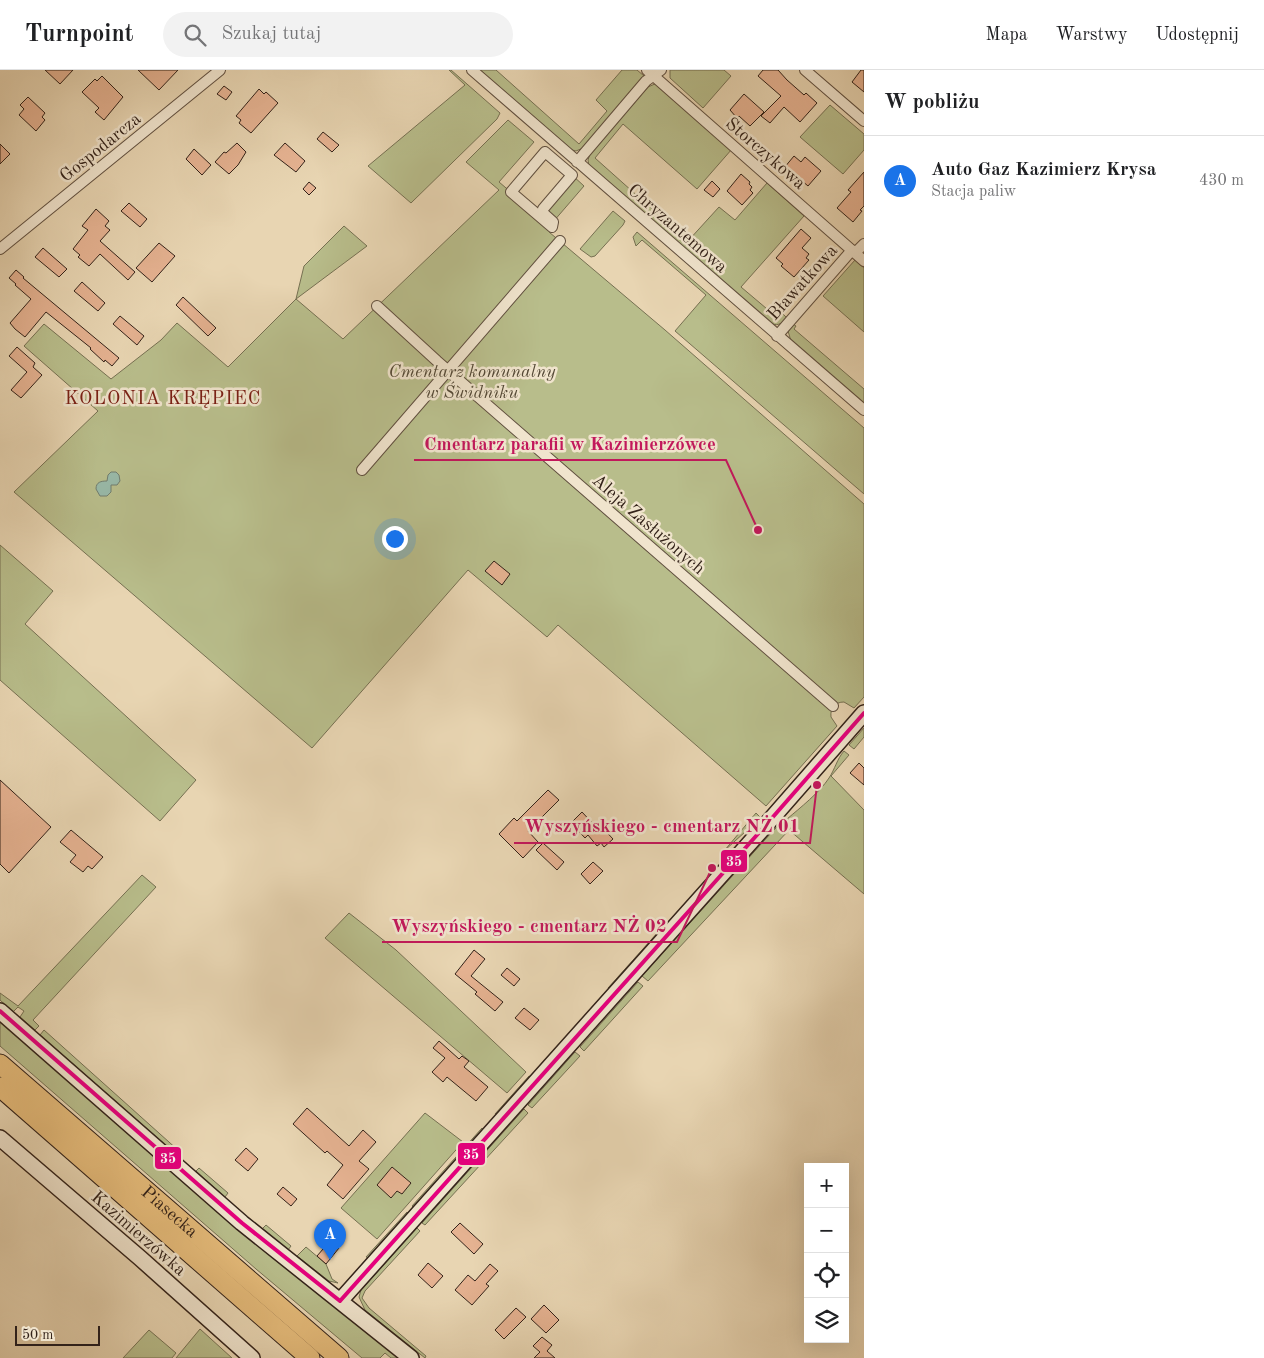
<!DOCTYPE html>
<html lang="pl">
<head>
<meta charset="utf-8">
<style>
	:root { --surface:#fff; --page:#f2f2f2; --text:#202124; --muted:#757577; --line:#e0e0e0; --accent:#1a73e8 }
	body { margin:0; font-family:"Old Standard TT",serif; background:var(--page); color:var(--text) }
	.controls { position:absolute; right:15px; bottom:15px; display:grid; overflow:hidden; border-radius:0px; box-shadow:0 5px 20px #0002 }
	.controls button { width:45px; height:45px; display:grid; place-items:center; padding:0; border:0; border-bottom:1px solid var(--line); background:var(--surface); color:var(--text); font:25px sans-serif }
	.scale { position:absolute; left:15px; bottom:12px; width:85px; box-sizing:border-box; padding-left:5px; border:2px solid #332219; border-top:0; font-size:14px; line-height:18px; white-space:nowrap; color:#332219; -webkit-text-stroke:4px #f0e4cd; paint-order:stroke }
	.you { position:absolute; left:394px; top:468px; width:18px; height:18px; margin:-12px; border:4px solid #fff; border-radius:50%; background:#1a73e8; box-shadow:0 0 0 8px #1a73e833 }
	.badge { display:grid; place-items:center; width:32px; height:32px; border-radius:50%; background:var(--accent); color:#fff; font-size:16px; font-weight:700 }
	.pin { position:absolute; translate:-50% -41px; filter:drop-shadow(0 1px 2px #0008) }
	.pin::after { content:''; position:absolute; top:26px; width:18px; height:15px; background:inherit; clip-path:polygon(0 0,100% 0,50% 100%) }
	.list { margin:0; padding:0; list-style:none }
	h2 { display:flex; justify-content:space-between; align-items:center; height:65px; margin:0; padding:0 20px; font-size:21px }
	h2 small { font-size:16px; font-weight:400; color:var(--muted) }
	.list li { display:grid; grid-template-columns:32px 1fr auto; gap:15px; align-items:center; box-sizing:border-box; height:90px; padding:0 20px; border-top:1px solid var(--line) }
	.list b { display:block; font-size:19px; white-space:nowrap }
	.list p { margin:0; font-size:16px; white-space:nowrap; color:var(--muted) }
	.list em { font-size:16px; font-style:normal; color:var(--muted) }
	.icon { flex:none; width:28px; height:28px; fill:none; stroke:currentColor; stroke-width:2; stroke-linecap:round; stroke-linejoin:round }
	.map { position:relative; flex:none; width:864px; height:1288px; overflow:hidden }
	header { display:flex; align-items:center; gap:30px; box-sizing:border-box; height:70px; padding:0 25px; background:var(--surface); border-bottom:1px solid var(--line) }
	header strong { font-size:24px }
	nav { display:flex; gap:28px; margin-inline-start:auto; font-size:18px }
	.search { width:350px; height:45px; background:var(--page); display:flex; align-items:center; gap:12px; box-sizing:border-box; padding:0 18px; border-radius:28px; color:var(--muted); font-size:19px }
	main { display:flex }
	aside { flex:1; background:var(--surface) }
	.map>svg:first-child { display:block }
	.green { fill:#b8bd8b; stroke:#767052 }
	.water { fill:#98b9a8; stroke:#707d6f }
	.building { fill:#e5b291; stroke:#332219 }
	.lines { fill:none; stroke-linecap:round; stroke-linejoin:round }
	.street-casing { stroke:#604f3f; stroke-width:12 }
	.secondary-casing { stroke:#332219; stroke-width:18 }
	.highway-casing { stroke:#332219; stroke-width:21 }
	.street { stroke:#f0e4cd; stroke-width:10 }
	.secondary { stroke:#f0e4cd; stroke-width:15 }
	.highway { stroke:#e4ba79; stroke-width:19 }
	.bus-1-casing { stroke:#f0e4cd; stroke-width:8 }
	.bus-1 { stroke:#e5007d; stroke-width:4 }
	.labels { text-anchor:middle; stroke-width:5; stroke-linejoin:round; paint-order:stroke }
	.street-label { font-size:18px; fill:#332219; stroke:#f0e4cd }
	.park-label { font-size:18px; font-style:italic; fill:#544936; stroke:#f0e4cd }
	.neighbourhood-label { font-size:19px; letter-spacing:1px; fill:#7a1f14; stroke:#f0e4cd }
	.leader { fill:none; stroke:#c2185b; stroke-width:2 }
	.callout-dot { fill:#c2185b; stroke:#f0e4cd; stroke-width:2 }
	.callout-label { font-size:19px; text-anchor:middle; font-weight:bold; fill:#c2185b; stroke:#f0e4cd; stroke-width:5; stroke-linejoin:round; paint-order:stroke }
	.line-badge { stroke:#f0e4cd; stroke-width:2 }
	.badge-label { font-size:14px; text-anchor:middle; font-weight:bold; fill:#fff }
</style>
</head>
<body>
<header>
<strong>Turnpoint</strong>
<div class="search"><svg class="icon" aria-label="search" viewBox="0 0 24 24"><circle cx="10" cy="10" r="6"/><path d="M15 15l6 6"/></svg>Szukaj tutaj</div>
<nav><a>Mapa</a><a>Warstwy</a><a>Udostępnij</a></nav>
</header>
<main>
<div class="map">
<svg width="864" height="1288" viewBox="0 0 864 1288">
	<rect width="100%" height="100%" fill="#e8d5b2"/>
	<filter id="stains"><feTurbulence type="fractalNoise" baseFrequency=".004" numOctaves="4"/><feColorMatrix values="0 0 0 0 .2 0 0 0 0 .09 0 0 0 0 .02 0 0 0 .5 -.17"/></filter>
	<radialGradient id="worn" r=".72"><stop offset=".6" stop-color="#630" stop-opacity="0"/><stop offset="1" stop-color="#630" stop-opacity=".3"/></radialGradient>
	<path class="green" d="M449,0H451L500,43L497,49L411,133L368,96L465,15Z
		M480,0H496L579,74L607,41L596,30L622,0H637L644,6L642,10L583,78L576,81L572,80Z
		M670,0H724L731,6L703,38L670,8Z
		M657,13L732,79L697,119L623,54L595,88L688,171L719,137L735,150L767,113L804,146L741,217L773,244H783L787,248C782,253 779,256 772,254L589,96L588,90L590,84L648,17Z
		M830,35L864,64V80L843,104L800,67Z
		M508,50L534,72L499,112L552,157L549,162L665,260L864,434V627L854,638L844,632C835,632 830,638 831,647L837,656L766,736L558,555L547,567L468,500L312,678L14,422L98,341L24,276L44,254L111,309L161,270L177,253L228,297L296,229L304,196L344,156L367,176L296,229L343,269L499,120L466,92Z
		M572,105L584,116L553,152L543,139Z
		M613,141L625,151L623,155L595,186L591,187L580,179Z
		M637,162L864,358V424L675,261L706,225L642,170L636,176L633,167Z
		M855,190L864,198V262L823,226Z
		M793,254L796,256L794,259L864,319V333L791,271L788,261Z
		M0,475L53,521L25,554L196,710L160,751L0,610Z
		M864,658V667L854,679L849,675Z
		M844,681L849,685L831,706L864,740V824L789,760L648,911L642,906L772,762L781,753L789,760L794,754L787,749C800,738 820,722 829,708C835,699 837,689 844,681Z
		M756,743L760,747L756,752L724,781Z
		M142,805L156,817L33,950L39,956L35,960L20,947L24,941L18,937L13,942L0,930V923L18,936Z
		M349,843L396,880L526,1002L507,1023L325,868Z
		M659,861L661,862L612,917L608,918Z
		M638,912L643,916L584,981L580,977Z
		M0,951L238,1160L335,1235L399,1288H391L385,1283L380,1288H362L256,1199L0,976Z
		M44,960L179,1081L176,1084L40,965Z
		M575,982L580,986L532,1038L528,1035Z
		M529,1006L531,1007L498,1045L495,1044Z
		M524,1039L528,1043L425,1155L422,1153Z
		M425,1043L463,1072L377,1169L341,1138Z
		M482,1058L483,1061L414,1138L412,1136Z
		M199,1098L228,1123L225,1127L196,1101Z
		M407,1142L408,1145L369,1188L366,1187Z
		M266,1155L291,1176L288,1180L262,1159Z
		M417,1158L420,1161L365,1221L362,1228L369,1238L426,1286L425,1288L365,1240L359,1227L361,1220Z
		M306,1177L326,1194L332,1209L338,1213L329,1211L297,1186Z
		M200,1259L232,1288H176Z
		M149,1260L176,1283L172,1288H123Z"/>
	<path class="water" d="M111,402H116L119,405L120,411L117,415H111V422L107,426H100L96,419C96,412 101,411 107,411L108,405Z"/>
	<path class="building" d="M45,0H73L60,14Z
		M138,0H178L159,20Z
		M763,0H778L787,10L804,25L806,23L817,33L800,52L784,37L770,53L761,46L781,26L758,6Z
		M861,0H864V22L852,12Z
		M102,6L123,27L104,50L95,42L99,38L82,22L95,9L97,11Z
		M224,16L232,22L226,30L217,24Z
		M259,19L264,24L266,22L278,33L251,63L239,53L241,50L236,46Z
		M744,24L764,42L750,56L739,46L737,48L730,40Z
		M28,27L45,43L42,47L45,50L36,61L19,45L24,39L20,35Z
		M323,62L339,75L332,82L317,69Z
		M237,73L246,82L238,95L229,104L215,92L224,82L226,83Z
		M285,73L305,91L296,102L274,85Z
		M0,74L10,84L0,94Z
		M194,79L211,95L202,105L186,89Z
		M794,86L801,92L805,87L821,101L808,116L794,104L793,106L784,98Z
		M864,102V136L860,140L862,141L853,152L837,138L851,122L848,120Z
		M741,104L750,112L749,114L752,117L750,120L753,123L742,135L727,121Z
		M712,111L720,119L713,127L704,120Z
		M309,112L316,118L309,125L303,119Z
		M129,133L147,149L140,157L121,141Z
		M96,139L109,151L105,156L110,160L100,171L135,202L128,210L100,184L89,196L78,187L80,185L73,179L88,160L82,156Z
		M801,159L811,168L802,178L809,184L806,188L809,190L794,207L781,196L783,194L776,188Z
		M159,173L175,186L152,212L136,198Z
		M43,178L67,199L59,207L35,187Z
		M16,200L24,207L23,208L119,288L112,296L105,290L104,292L90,279L91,278L46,242L25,267L15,259L10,253L31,229L15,215L16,214L9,208Z
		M82,212L105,233L98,241L74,221Z
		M183,227L216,258L208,266L176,235Z
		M120,246L144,266L137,275L113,254Z
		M17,277L35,293L33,297L42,305L21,328L11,320L27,302L9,286Z
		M494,491L510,504L502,515L485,501Z
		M859,693L864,698V715L850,703Z
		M0,710L51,757L9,803L0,794Z
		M548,720L559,730L528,761L538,772L523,788L499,764L514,748L517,751Z
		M582,742L596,757L599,754L613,769L604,777L601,773L597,776L588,765L585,768L571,753Z
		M71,760L103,787L92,799L88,796L83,802L70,792L76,785L60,772Z
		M543,773L564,792L557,800L536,780Z
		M593,792L603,801L590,814L581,804Z
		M474,880L485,889L471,906L503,932L495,941L475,924L477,922L455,904Z
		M507,898L520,909L514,916L501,905Z
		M524,938L539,950L530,960L515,948Z
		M439,971L459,989L462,986L469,991L464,997L488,1017L476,1031L447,1007L443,1012L432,1002L445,988L433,978Z
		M307,1038L349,1076L363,1060L376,1072L359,1091L369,1099L343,1129L327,1115L343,1095L327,1081L325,1083L293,1054Z
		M246,1078L258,1089L248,1101L235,1090Z
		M392,1097L411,1113L402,1124L397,1121L391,1128L377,1115Z
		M283,1117L297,1129L291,1136L277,1124Z
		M460,1153L483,1174L474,1184L451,1162Z
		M330,1171L339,1178L326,1194L317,1186Z
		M428,1193L443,1206L432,1218L418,1205Z
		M490,1194L498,1201L486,1214L489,1216L472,1235L455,1220L468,1205L475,1211Z
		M544,1235L559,1250L546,1263L531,1249Z
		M516,1238L526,1247L504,1269L495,1260Z
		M542,1267L552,1275L547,1281L555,1288H534L540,1282L533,1276Z"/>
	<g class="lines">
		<defs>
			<path id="street" d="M472,0L864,340
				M647,0L864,191
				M805,0L864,51
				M545,82L572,105L543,139V143L553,152L552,157L511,122Z
				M577,92L646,11L661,0
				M0,179L220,0
				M855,183L864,174
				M377,236L437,291L833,636
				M777,266L852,180
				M362,400L560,171"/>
			<path id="secondary" d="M0,941L242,1153L411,1288
				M0,1068L140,1188L252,1288
				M340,1231L765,756L864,643"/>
			<g id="highway">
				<path id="s1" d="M0,994L339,1288"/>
				<path d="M0,1017L310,1288"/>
			</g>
		</defs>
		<use href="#street" class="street-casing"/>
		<use href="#secondary" class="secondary-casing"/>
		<use href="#highway" class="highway-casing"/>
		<use href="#street" class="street"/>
		<use href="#secondary" class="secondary"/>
		<use href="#highway" class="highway"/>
		<defs>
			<path id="bus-1" d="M0,941L242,1153L340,1231
				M340,1231L765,756L864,643"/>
		</defs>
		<use href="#bus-1" class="bus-1-casing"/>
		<use href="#bus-1" class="bus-1"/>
	</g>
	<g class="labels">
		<g class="street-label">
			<text transform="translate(100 77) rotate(-39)" y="6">Gospodarcza</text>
			<text transform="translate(766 83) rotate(41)" y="6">Storczykowa</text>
			<text transform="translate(678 158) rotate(41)" y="6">Chryzantemowa</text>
			<text transform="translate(802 212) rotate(-48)" y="6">Bławatkowa</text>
			<text transform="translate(649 454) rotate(41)" y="6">Aleja Zasłużonych</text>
			<text dy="6" stroke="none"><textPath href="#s1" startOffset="225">Piasecka</textPath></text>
			<text transform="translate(139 1163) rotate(41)" y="6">Kazimierzówka</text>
		</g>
		<g class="park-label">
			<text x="472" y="307">Cmentarz komunalny<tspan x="472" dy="21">w Świdniku</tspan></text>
		</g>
		<g class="neighbourhood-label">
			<text x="163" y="334">KOLONIA KRĘPIEC</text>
		</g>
	</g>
	<path class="leader" d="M758 460L726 390H414M817 715L810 773H514M712 798L677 872H382"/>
	<g class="callout-dot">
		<circle cx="758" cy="460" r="5"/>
		<circle cx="817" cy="715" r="5"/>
		<circle cx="712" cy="798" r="5"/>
	</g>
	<g class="callout-label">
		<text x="570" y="380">Cmentarz parafii w Kazimierzówce</text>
		<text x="662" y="762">Wyszyńskiego - cmentarz NŻ 01</text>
		<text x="529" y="862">Wyszyńskiego - cmentarz NŻ 02</text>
	</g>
	<g class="line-badge">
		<rect x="720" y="779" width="28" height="24" rx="5" fill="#e5007d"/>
		<rect x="457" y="1072" width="29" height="24" rx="5" fill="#e5007d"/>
		<rect x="154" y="1076" width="28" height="24" rx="5" fill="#e5007d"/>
	</g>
	<g class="badge-label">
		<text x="734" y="796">35</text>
		<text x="471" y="1089">35</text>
		<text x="168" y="1093">35</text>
	</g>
	<rect width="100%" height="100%" filter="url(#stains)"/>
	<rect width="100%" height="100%" fill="url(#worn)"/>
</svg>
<div class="controls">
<button>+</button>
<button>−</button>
<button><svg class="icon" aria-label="locate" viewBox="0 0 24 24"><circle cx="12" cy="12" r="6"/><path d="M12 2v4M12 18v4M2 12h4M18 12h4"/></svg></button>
<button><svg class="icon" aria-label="layers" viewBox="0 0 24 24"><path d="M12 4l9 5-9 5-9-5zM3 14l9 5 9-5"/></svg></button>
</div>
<div class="scale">50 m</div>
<div class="you"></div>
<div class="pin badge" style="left:330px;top:1190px">A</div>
</div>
<aside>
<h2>W pobliżu<small></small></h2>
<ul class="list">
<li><span class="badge">A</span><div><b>Auto Gaz Kazimierz Krysa</b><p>Stacja paliw</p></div><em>430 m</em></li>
</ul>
</aside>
</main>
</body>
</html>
